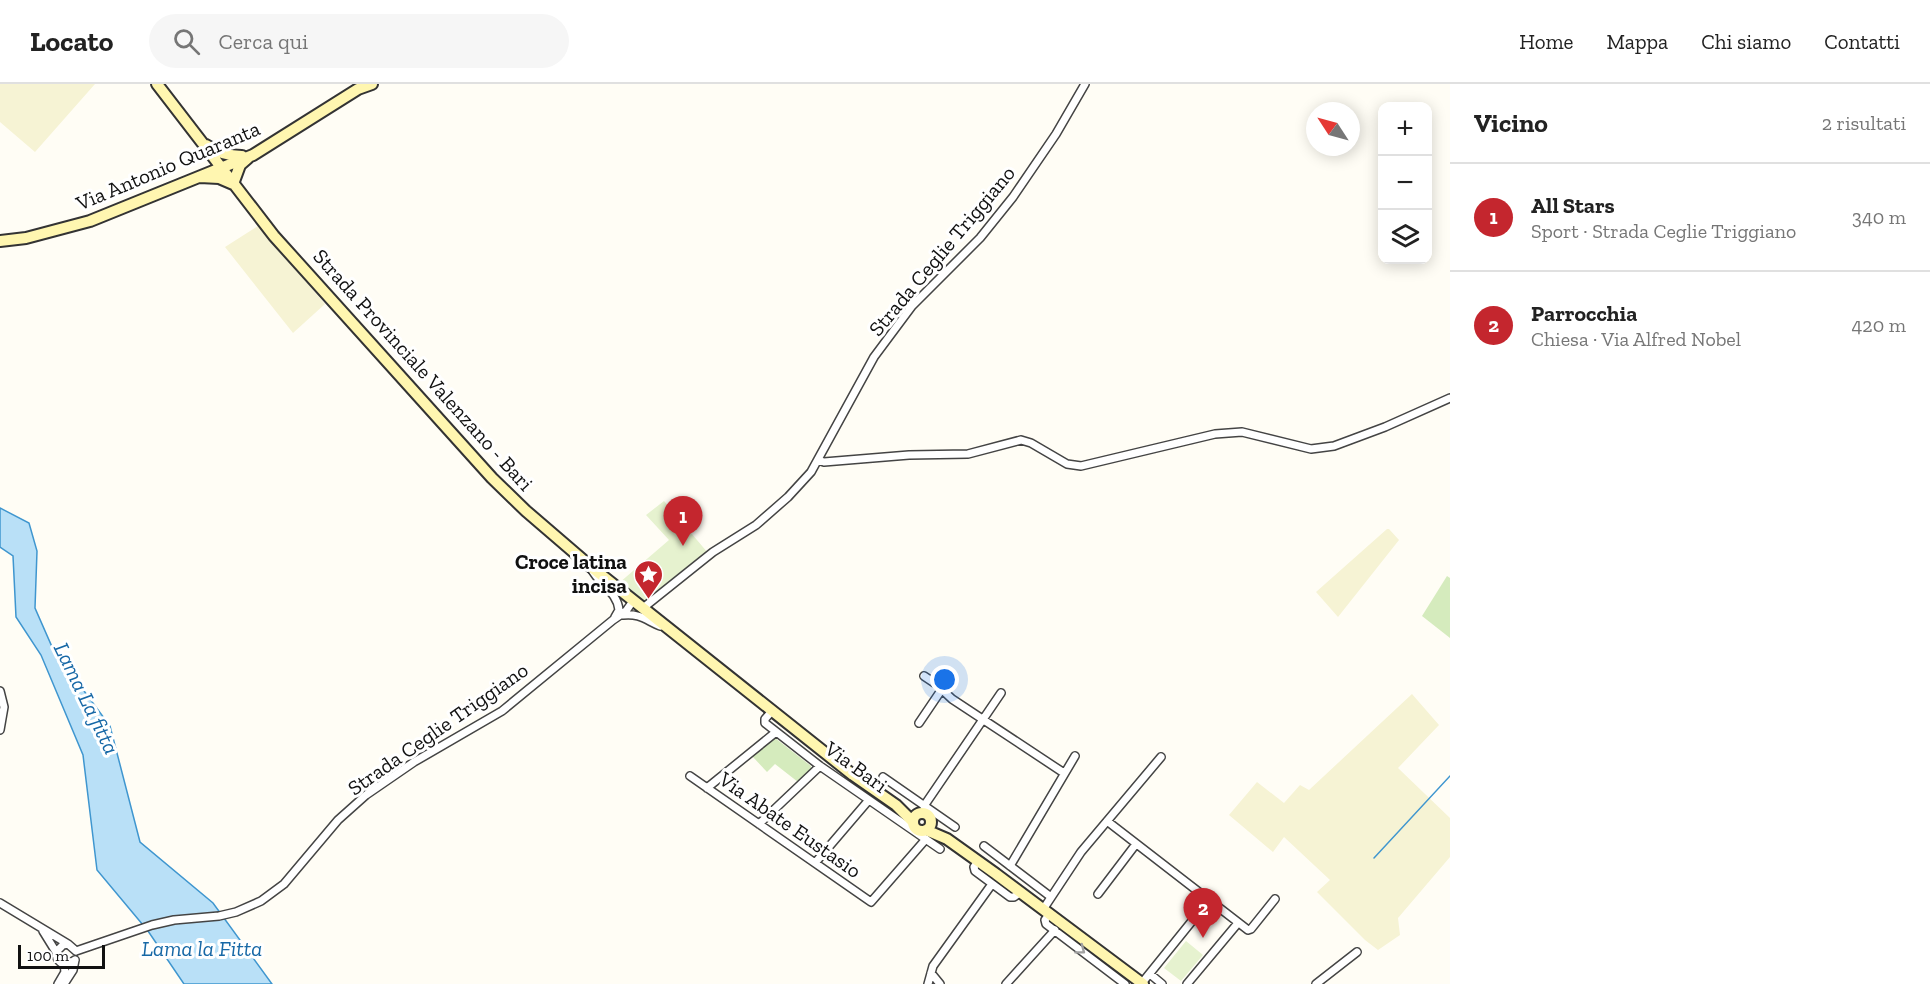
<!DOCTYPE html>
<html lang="it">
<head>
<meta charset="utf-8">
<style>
	:root { --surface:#fff; --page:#f6f6f6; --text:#222; --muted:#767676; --line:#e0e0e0; --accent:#c4262e }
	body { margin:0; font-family:"Zilla Slab",serif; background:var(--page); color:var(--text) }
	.controls { position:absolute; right:18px; top:18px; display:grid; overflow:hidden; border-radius:12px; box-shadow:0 3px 15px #0003 }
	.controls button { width:54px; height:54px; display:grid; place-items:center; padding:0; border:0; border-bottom:2px solid var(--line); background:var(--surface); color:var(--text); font:30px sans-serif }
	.compass { position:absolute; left:1306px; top:18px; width:54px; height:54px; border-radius:50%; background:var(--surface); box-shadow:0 3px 15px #0003; rotate:306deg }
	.scale { position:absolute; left:18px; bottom:15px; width:87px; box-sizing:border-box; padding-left:6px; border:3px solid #111; border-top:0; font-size:16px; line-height:21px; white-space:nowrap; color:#111; -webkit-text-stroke:4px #fff; paint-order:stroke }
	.you { position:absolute; left:945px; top:596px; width:21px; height:21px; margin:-15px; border:4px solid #fff; border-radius:50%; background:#1a73e8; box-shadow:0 0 0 9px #1a73e833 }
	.badge { display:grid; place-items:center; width:39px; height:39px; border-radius:50%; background:var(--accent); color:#fff; font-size:20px; font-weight:700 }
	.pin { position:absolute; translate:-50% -50px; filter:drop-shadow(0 2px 3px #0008) }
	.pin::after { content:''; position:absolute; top:32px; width:21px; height:18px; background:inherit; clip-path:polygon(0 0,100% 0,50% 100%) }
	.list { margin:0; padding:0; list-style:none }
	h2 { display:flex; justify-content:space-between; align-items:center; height:78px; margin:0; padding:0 24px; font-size:26px }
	h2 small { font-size:20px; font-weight:400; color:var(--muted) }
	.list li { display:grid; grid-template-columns:39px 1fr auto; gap:18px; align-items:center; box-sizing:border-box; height:108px; padding:0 24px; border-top:2px solid var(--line) }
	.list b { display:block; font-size:22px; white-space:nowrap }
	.list p { margin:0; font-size:20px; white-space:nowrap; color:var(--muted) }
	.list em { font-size:20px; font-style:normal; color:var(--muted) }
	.icon { flex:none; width:33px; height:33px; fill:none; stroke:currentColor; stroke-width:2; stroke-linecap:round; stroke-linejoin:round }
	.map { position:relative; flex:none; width:1450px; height:900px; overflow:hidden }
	header { display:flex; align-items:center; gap:36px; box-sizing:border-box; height:84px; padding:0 30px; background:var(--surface); border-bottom:2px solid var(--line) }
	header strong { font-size:28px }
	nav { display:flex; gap:33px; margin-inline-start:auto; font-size:21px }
	.search { width:420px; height:54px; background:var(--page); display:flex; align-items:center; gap:15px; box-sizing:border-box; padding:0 21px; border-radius:33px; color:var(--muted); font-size:22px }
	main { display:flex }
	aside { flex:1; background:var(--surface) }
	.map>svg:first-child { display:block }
	.farmland { fill:#f6f3d4 }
	.green { fill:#d5ebbd }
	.pitch { fill:#e6f2cf }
	.water { fill:#b9e0f7; stroke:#3f96cf; stroke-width:1.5 }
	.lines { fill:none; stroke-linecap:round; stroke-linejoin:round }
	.stream { stroke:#3f96cf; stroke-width:1.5 }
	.street-casing { stroke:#444; stroke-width:10 }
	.secondary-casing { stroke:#333; stroke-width:14 }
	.street { stroke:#fff; stroke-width:7 }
	.secondary { stroke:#fff6b0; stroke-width:10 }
	.oneway { stroke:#a0a0a0 }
	.labels { text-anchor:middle; stroke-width:6; stroke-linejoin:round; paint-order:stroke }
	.street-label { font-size:21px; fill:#111; stroke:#fff }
	.poi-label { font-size:21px; font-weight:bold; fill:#111; stroke:#fff; text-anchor:end }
	.water-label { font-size:22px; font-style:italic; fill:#1768a6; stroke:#fff }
</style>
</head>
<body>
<header>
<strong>Locato</strong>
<div class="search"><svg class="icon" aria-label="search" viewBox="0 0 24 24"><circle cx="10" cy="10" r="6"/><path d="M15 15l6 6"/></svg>Cerca qui</div>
<nav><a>Home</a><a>Mappa</a><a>Chi siamo</a><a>Contatti</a></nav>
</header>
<main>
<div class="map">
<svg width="1450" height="900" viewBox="0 0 1450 900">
	<rect width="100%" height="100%" fill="#fffdf5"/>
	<path class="farmland" d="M0,0H95L35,68L0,38Z
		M258,142L325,220L293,249L225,163Z
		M1387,445H1389L1399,456L1338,533L1316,508Z
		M1412,610L1439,641L1398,684L1450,734V773L1398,834L1400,851L1378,866L1365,856L1317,808L1330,796L1284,753L1273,768L1229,731L1257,698L1284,719L1300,701L1309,706Z"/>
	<path class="green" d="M1447,492L1450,494V554L1422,532Z
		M775,654L811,682V686L798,698L775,680L767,688L752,672Z"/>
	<path class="pitch" d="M664,417L708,469L646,519L619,499L669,456L646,431Z
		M1186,857L1203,871L1181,897L1164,884Z"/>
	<path class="water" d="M0,424L29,439L37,467L35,524L53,565L110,642L140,758L213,819L272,900H184L148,847L97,786L83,671L41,571L16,533L13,472L0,463Z"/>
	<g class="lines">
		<path class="stream" d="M1374,774L1450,692"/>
		<defs>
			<path id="street" d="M818,376L824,378L909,371L968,370L1021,356L1031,359L1067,380L1081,382L1215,350L1242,348L1311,365L1334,362L1385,343L1450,314
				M591,484C599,501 617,507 619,526L615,533
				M643,524L713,468L756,441L788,413L811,388L874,273L912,222L980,154L1013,113L1056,50L1085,0
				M623,531C639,529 646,536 660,542
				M924,592L936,600L952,615L1064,689
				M0,607L4,623L0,646
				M772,627L765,635V639L820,682L940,765
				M919,639L942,605
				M690,692L871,818L926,755
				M883,693L955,743
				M707,704L776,648
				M924,722L1001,609
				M1107,737L1248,846L1251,845L1275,815
				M759,740L820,682
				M984,762L1051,813
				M978,777L974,783L975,787L1010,813H1014L1021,808
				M815,779L868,717
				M1010,782L1075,672
				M1098,810L1136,760
				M0,819L68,860
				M1044,824L1081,768L1161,673
				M1050,829L1045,836L1046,840L1125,900
				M43,847L56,868
				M76,867L152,841L174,836L219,832L236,828L261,817L284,800L338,736L366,711L414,678L502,627L613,536L626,527L633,517
				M75,876L69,880C61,881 56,876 56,868L63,861L68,860L76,867
				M931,889L940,900
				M1150,890L1162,900
				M1142,899L1209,816
				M58,900L65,888L64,880
				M64,900L73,886L75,876
				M928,900L933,882L992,800
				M1006,900L1055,846
				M1187,900L1238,839
				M1316,900L1357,868"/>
			<path id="secondary" d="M157,0L274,152L492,394L526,427L590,482L853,691L896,721L913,738
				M206,61C218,69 228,72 242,72
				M200,93L219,94L233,100L240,81L248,74
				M0,157L26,154L90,137L253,71L358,5L372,0
				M913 738a9 9 0 1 1 18 0a9 9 0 1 1-18 0Z
				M926,746L947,755L996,790L1143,900"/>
		</defs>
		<use href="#street" class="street-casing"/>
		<use href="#secondary" class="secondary-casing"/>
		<use href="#street" class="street"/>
		<use href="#secondary" class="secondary"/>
	</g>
	<defs><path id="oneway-chevron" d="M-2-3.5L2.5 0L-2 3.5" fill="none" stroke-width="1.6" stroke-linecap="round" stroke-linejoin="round" transform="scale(1.5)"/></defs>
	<use class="oneway" href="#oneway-chevron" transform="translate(1081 866) rotate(37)"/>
	<defs>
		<symbol id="sight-pin" viewBox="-11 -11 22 30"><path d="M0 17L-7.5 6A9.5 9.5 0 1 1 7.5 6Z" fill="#c4262e" stroke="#fff"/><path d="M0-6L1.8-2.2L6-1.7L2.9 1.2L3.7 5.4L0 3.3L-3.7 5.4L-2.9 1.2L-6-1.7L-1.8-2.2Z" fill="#fff"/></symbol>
	</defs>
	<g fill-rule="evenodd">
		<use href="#sight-pin" x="632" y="474" width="33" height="45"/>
	</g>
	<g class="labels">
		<g class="street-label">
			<text transform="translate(168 82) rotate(-23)" y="7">Via Antonio Quaranta</text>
			<text transform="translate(942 167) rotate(-50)" y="7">Strada Ceglie Triggiano</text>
			<text transform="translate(423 286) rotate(48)" y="7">Strada Provinciale Valenzano - Bari</text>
			<text transform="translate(438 645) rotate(-35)" y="7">Strada Ceglie Triggiano</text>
			<text transform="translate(856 683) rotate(36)" y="7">Via Bari</text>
			<text transform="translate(790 741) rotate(35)" y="7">Via Abate Eustasio</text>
		</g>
		<g class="poi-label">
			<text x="627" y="485">Croce latina<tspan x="627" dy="24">incisa</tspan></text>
		</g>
		<g class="water-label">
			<text transform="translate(87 614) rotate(64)" y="8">Lama La fitta</text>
			<text x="202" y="872">Lama la Fitta</text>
		</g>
	</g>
</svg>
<div class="controls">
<button>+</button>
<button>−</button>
<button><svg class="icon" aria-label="layers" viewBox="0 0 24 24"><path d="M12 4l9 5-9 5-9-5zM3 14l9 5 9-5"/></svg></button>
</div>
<svg class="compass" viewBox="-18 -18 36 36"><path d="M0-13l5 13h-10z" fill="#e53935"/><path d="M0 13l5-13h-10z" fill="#767676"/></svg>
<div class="scale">100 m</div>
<div class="you"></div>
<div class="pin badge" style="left:683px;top:462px">1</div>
<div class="pin badge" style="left:1203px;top:854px">2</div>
</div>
<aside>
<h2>Vicino<small>2 risultati</small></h2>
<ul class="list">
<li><span class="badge">1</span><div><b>All Stars</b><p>Sport · Strada Ceglie Triggiano</p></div><em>340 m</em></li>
<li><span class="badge">2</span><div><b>Parrocchia</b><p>Chiesa · Via Alfred Nobel</p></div><em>420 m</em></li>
</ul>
</aside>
</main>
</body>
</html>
